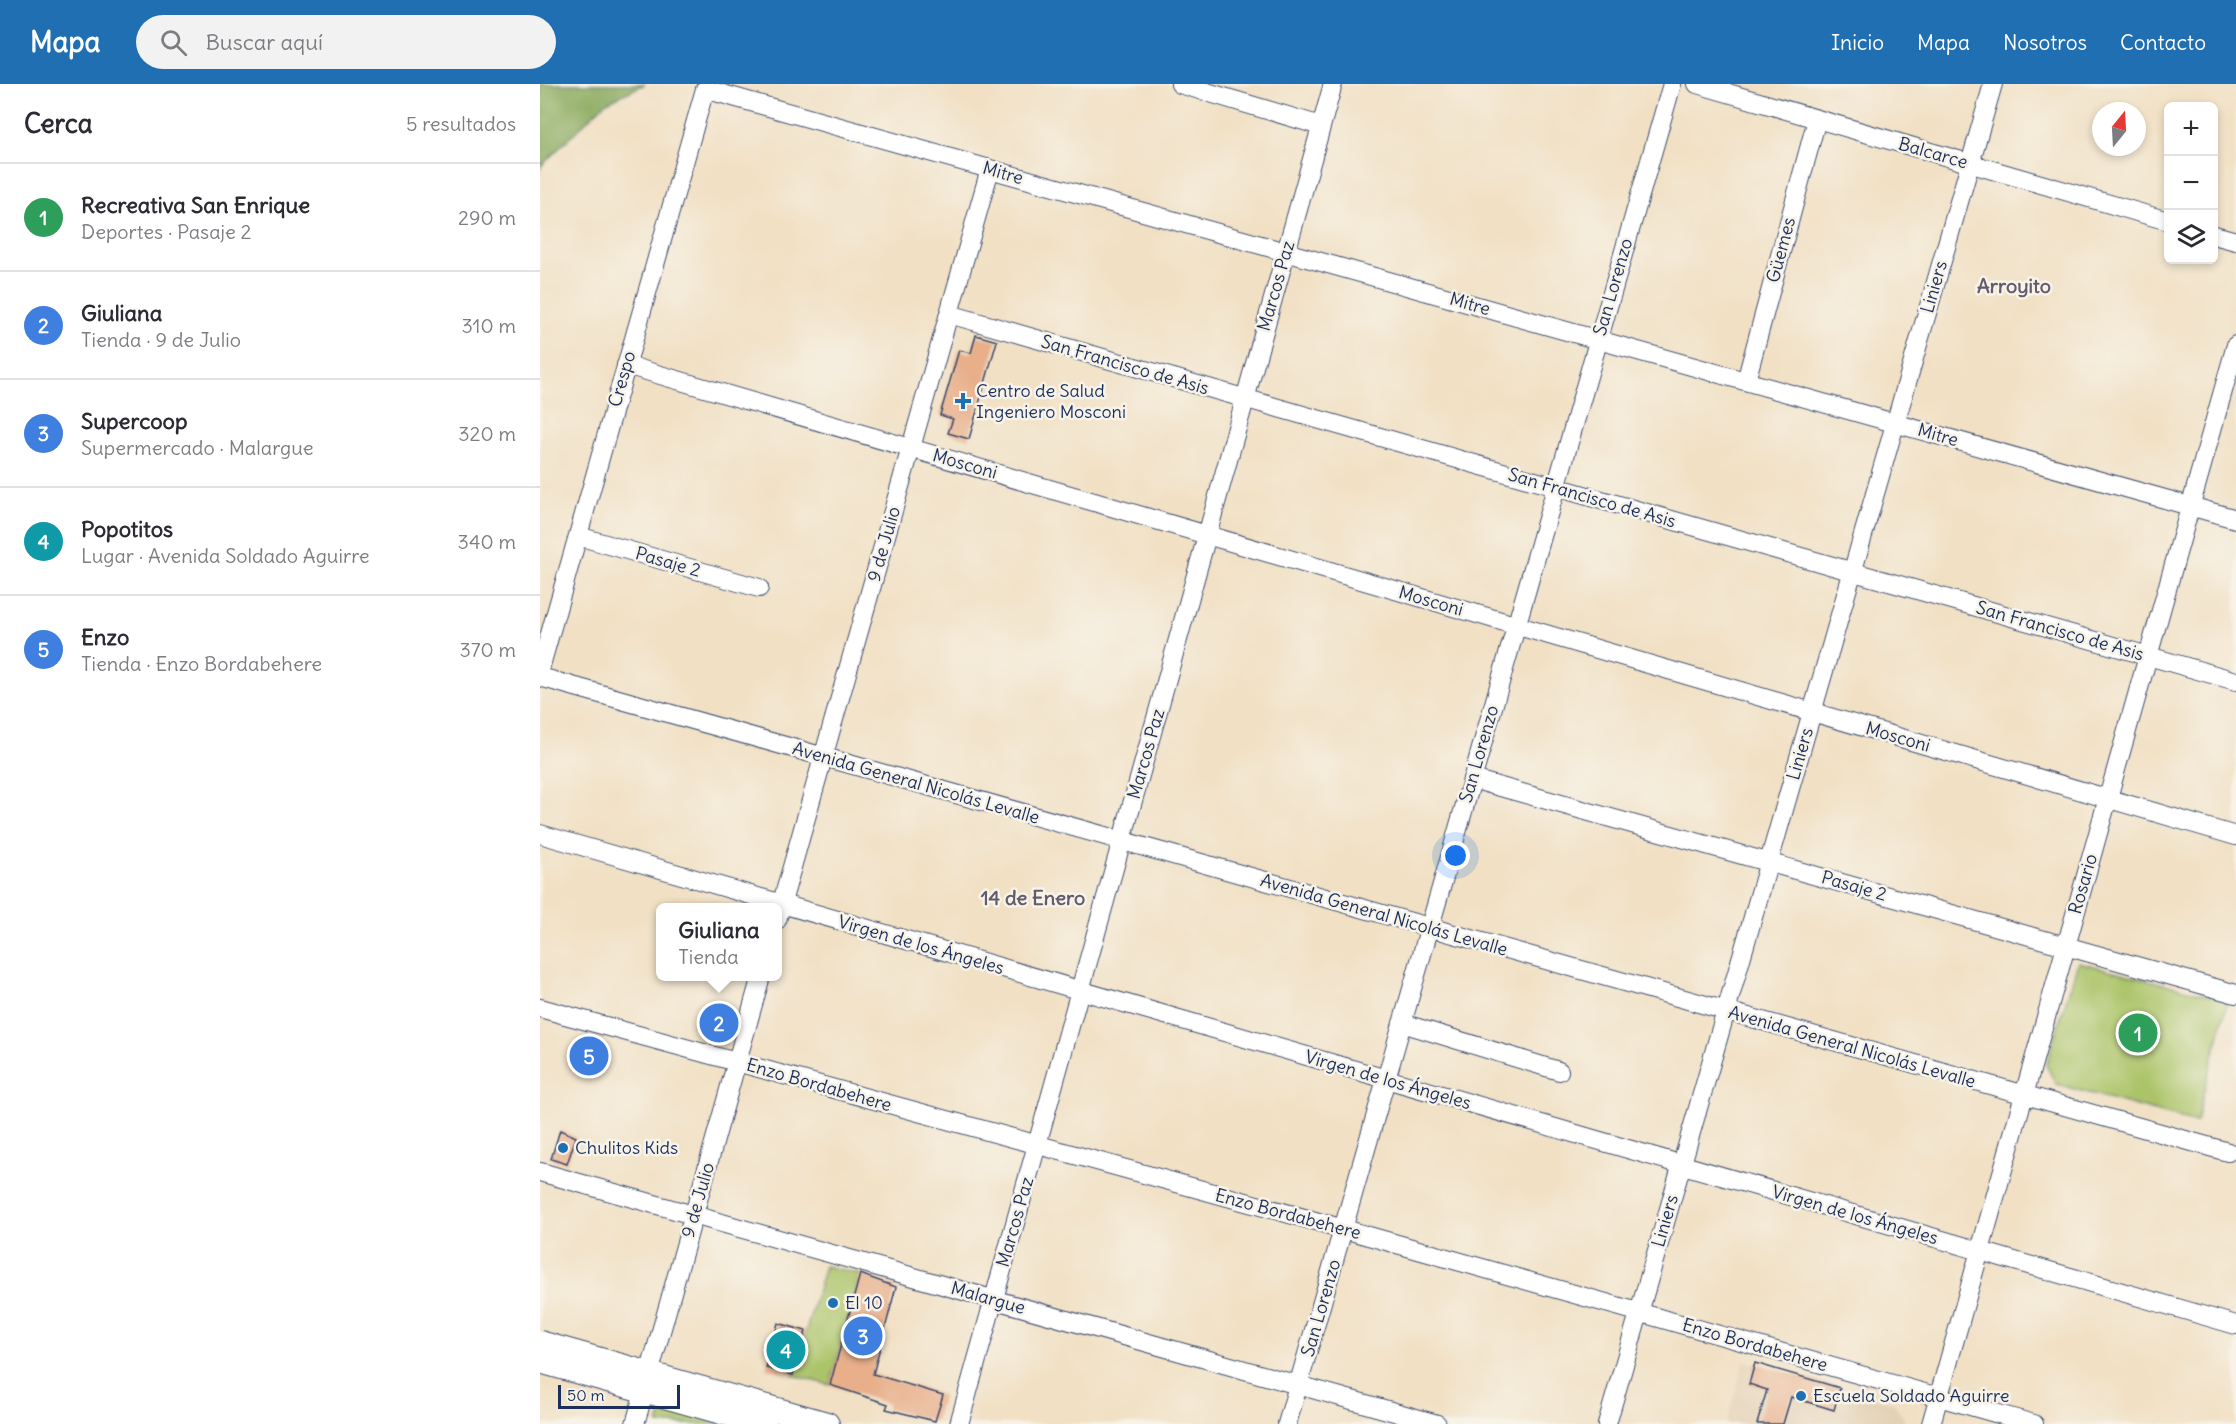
<!DOCTYPE html>
<html lang="es">
<head>
<meta charset="utf-8">
<style>
	:root { --surface:#fff; --page:#f2f2f3; --text:#2b2b33; --muted:#7c7c81; --line:#e1e1e2; --accent:#1f6fb2 }
	body { margin:0; font-family:Delius,sans-serif; background:var(--page); color:var(--text) }
	.controls { position:absolute; right:18px; top:18px; display:grid; overflow:hidden; border-radius:9px; box-shadow:0 3px 9px #0003 }
	.controls button { width:54px; height:54px; display:grid; place-items:center; padding:0; border:0; border-bottom:2px solid var(--line); background:var(--surface); color:var(--text); font:30px sans-serif }
	.compass { position:absolute; left:1552px; top:18px; width:54px; height:54px; border-radius:50%; background:var(--surface); box-shadow:0 3px 9px #0003; rotate:18deg }
	.scale { position:absolute; left:18px; bottom:15px; width:122px; box-sizing:border-box; padding-left:6px; border:3px solid #1b2f5e; border-top:0; font-size:16px; line-height:21px; white-space:nowrap; color:#1b2f5e; -webkit-text-stroke:4px #f7f3e8; paint-order:stroke }
	.you { position:absolute; left:916px; top:772px; width:21px; height:21px; margin:-15px; border:4px solid #fff; border-radius:50%; background:#1a73e8; box-shadow:0 0 0 9px #1a73e833 }
	.badge { display:grid; place-items:center; width:39px; height:39px; border-radius:50%; background:var(--accent); color:#fff; font-size:20px; font-weight:700 }
	.pin { position:absolute; translate:-50% -50%; border:3px solid #fff; box-shadow:0 2px 6px #0006 }
	.popup { position:absolute; left:116px; top:819px; width:126px; height:78px; box-sizing:border-box; display:grid; place-content:center; border-radius:9px; background:var(--surface); filter:drop-shadow(0 2px 4px #0005); font-size:20px; white-space:nowrap; color:var(--muted) }
	.popup b { font-size:22px; color:var(--text) }
	.popup::after { content:''; position:absolute; left:50%; top:100%; margin-left:-12px; border:12px solid transparent; border-top-color:var(--surface) }
	.list { margin:0; padding:0; list-style:none }
	h2 { display:flex; justify-content:space-between; align-items:center; height:78px; margin:0; padding:0 24px; font-size:26px }
	h2 small { font-size:20px; font-weight:400; color:var(--muted) }
	.list li { display:grid; grid-template-columns:39px 1fr auto; gap:18px; align-items:center; box-sizing:border-box; height:108px; padding:0 24px; border-top:2px solid var(--line) }
	.list b { display:block; font-size:22px; white-space:nowrap }
	.list p { margin:0; font-size:20px; white-space:nowrap; color:var(--muted) }
	.list em { font-size:20px; font-style:normal; color:var(--muted) }
	.icon { flex:none; width:33px; height:33px; fill:none; stroke:currentColor; stroke-width:2; stroke-linecap:round; stroke-linejoin:round }
	.map { position:relative; flex:none; width:1696px; height:1340px; overflow:hidden }
	header { display:flex; align-items:center; gap:36px; box-sizing:border-box; height:84px; padding:0 30px; background:var(--accent); color:#fff }
	header strong { font-size:28px }
	nav { display:flex; gap:33px; margin-inline-start:auto; font-size:21px }
	.search { width:420px; height:54px; background:var(--page); display:flex; align-items:center; gap:15px; box-sizing:border-box; padding:0 21px; border-radius:33px; color:var(--muted); font-size:22px }
	main { display:flex }
	aside { flex:1; background:var(--surface) }
	.map>svg:first-child { display:block }
	.built { fill:#e4d1b6 }
	.green { fill:#acc469; stroke:#647a64; stroke-width:1.5 }
	.forest { fill:#89aa5d; stroke:#526c5e; stroke-width:1.5 }
	.building { fill:#e8af8a }
	.lines { fill:none; stroke-linecap:round; stroke-linejoin:round }
	.minor-casing { stroke:#3b4a6d; stroke-width:20 }
	.major-casing { stroke:#3b4a6d; stroke-width:26 }
	.minor { stroke:#fff; stroke-width:18 }
	.major { stroke:#fff; stroke-width:24 }
	.poi-dot { fill:#1f6fb2; stroke:#f7f3e8; stroke-width:2 }
	.labels { text-anchor:middle; stroke-width:5; stroke-linejoin:round; paint-order:stroke }
	.street-label { font-size:18px; fill:#1b2f5e; stroke:#f7f3e8 }
	.poi-label { font-size:18px; fill:#1b2f5e; stroke:#f7f3e8; text-anchor:start }
	.neighbourhood-label { font-size:20px; font-weight:bold; fill:#635c6d; stroke:#f7f3e8 }
</style>
</head>
<body>
<header>
<strong>Mapa</strong>
<div class="search"><svg class="icon" aria-label="search" viewBox="0 0 24 24"><circle cx="10" cy="10" r="6"/><path d="M15 15l6 6"/></svg>Buscar aquí</div>
<nav><a>Inicio</a><a>Mapa</a><a>Nosotros</a><a>Contacto</a></nav>
</header>
<main>
<aside>
<h2>Cerca<small>5 resultados</small></h2>
<ul class="list">
<li><span class="badge" style="background:#2e9e5b">1</span><div><b>Recreativa San Enrique</b><p>Deportes · Pasaje 2</p></div><em>290 m</em></li>
<li><span class="badge" style="background:#3f7fe0">2</span><div><b>Giuliana</b><p>Tienda · 9 de Julio</p></div><em>310 m</em></li>
<li><span class="badge" style="background:#3f7fe0">3</span><div><b>Supercoop</b><p>Supermercado · Malargue</p></div><em>320 m</em></li>
<li><span class="badge" style="background:#0f9aa8">4</span><div><b>Popotitos</b><p>Lugar · Avenida Soldado Aguirre</p></div><em>340 m</em></li>
<li><span class="badge" style="background:#3f7fe0">5</span><div><b>Enzo</b><p>Tienda · Enzo Bordabehere</p></div><em>370 m</em></li>
</ul>
</aside>
<div class="map">
<svg width="1696" height="1340" viewBox="0 0 1696 1340">
	<rect width="100%" height="100%" fill="#f7f3e8"/>
	<filter id="ink" filterUnits="userSpaceOnUse"><feTurbulence type="fractalNoise" baseFrequency=".0167" numOctaves="2"/><feDisplacementMap in="SourceGraphic" scale="12" xChannelSelector="R" yChannelSelector="G"/><feConvolveMatrix kernelMatrix="1 2 1 2 8 2 1 2 1" color-interpolation-filters="sRGB"/></filter>
	<filter id="wash" filterUnits="userSpaceOnUse"><feTurbulence type="fractalNoise" baseFrequency=".008" numOctaves="4" result="noise"/><feDisplacementMap in="SourceGraphic" scale="24" xChannelSelector="R" yChannelSelector="G"/><feGaussianBlur stdDeviation="1.35" result="paint"/><feColorMatrix in="noise" values="0 0 0 0 0 0 0 0 0 0 0 0 0 0 0 0 0 1.4 0 .05"/><feComposite in="paint" operator="in"/></filter>
	<g filter="url(#wash)">
		<rect width="100%" height="100%" fill="#f1e0c4"/>
		<path class="built" d="M1204,1277L1354,1319L1364,1335L1362,1340H1186Z"/>
		<path class="green" d="M1538,878L1688,916L1656,1038L1516,1000L1506,981Z
			M285,1182L320,1190L290,1301L253,1291Z
			M124,1321L192,1340H118Z"/>
		<path class="forest" d="M0,0H105L65,19L1,82L0,86Z"/>
		<g id="blocks">
			<path class="building" d="M436,251L457,257L429,355L408,349L413,335L400,331L419,266L431,269Z
				M173,928L190,932L186,946L180,954L168,950Z
				M42,958L61,963L55,988L36,980Z
				M20,1046L36,1053L27,1080L11,1075Z
				M320,1190L356,1203L333,1290L403,1311L395,1337L346,1325L348,1320L290,1301Z
				M238,1239L266,1247L253,1291L226,1284Z
				M1215,1279L1300,1304L1294,1326L1251,1313L1243,1340H1217L1227,1306L1209,1300Z"/>
		</g>
	</g>
	<g filter="url(#ink)">
		<use href="#blocks" fill-opacity="0" stroke="#3b4a6d" stroke-width="1.5"/>
		<g class="lines">
			<defs>
				<path id="minor" d="M640,0L781,42
					M1157,0L1628,137
					M1674,151L1696,157
					M409,230L1696,597
					M86,281L1696,752
					M1206,297L1277,35
					M38,452L219,504
					M0,585L165,5L1696,435
					M0,593L1688,1068
					M932,695L1696,910
					M0,750L1696,1241
					M237,836L450,85
					M0,924L804,1145L1494,1340
					M862,939L1019,987
					M0,1088L897,1340
					M95,1340L221,892
					M419,1340L793,0
					M747,1340L1132,0
					M1067,1340L1453,0
					M1391,1340L1696,261"/>
				<path id="major" d="M0,1259L287,1340
					M0,1277L224,1340"/>
			</defs>
			<use href="#minor" class="minor-casing"/>
			<use href="#major" class="major-casing"/>
			<use href="#minor" class="minor"/>
			<use href="#major" class="major"/>
		</g>
	</g>
	<g class="poi-dot">
		<path d="M420 308h6v6h6v6h-6v6h-6v-6h-6v-6h6z"/>
		<circle cx="23" cy="1064" r="6"/>
		<circle cx="293" cy="1219" r="6"/>
		<circle cx="1261" cy="1312" r="6"/>
	</g>
	<g class="labels">
		<g class="street-label">
			<text transform="translate(1393 69) rotate(16)" y="6">Balcarce</text>
			<text transform="translate(463 89) rotate(16)" y="6">Mitre</text>
			<text transform="translate(1241 166) rotate(-75)" y="6">Güemes</text>
			<text transform="translate(736 202) rotate(-74)" y="6">Marcos Paz</text>
			<text transform="translate(1073 203) rotate(-74)" y="6">San Lorenzo</text>
			<text transform="translate(1394 203) rotate(-74)" y="6">Liniers</text>
			<text transform="translate(930 220) rotate(16)" y="6">Mitre</text>
			<text transform="translate(585 281) rotate(16)" y="6">San Francisco de Asis</text>
			<text transform="translate(82 295) rotate(-74)" y="6">Crespo</text>
			<text transform="translate(1398 351) rotate(16)" y="6">Mitre</text>
			<text transform="translate(425 380) rotate(16)" y="6">Mosconi</text>
			<text transform="translate(1052 414) rotate(16)" y="6">San Francisco de Asis</text>
			<text transform="translate(344 460) rotate(-74)" y="6">9 de Julio</text>
			<text transform="translate(128 478) rotate(16)" y="6">Pasaje 2</text>
			<text transform="translate(891 517) rotate(16)" y="6">Mosconi</text>
			<text transform="translate(1520 547) rotate(16)" y="6">San Francisco de Asis</text>
			<text transform="translate(1358 653) rotate(16)" y="6">Mosconi</text>
			<text transform="translate(606 670) rotate(-74)" y="6">Marcos Paz</text>
			<text transform="translate(939 670) rotate(-74)" y="6">San Lorenzo</text>
			<text transform="translate(1260 670) rotate(-74)" y="6">Liniers</text>
			<text transform="translate(376 699) rotate(16)" y="6">Avenida General Nicolás Levalle</text>
			<text transform="translate(1543 800) rotate(-74)" y="6">Rosario</text>
			<text transform="translate(1314 802) rotate(16)" y="6">Pasaje 2</text>
			<text transform="translate(844 831) rotate(16)" y="6">Avenida General Nicolás Levalle</text>
			<text transform="translate(381 861) rotate(16)" y="6">Virgen de los Ángeles</text>
			<text transform="translate(1312 963) rotate(16)" y="6">Avenida General Nicolás Levalle</text>
			<text transform="translate(848 996) rotate(16)" y="6">Virgen de los Ángeles</text>
			<text transform="translate(279 1001) rotate(16)" y="6">Enzo Bordabehere</text>
			<text transform="translate(158 1116) rotate(-74)" y="6">9 de Julio</text>
			<text transform="translate(748 1130) rotate(15)" y="6">Enzo Bordabehere</text>
			<text transform="translate(1315 1131) rotate(16)" y="6">Virgen de los Ángeles</text>
			<text transform="translate(1125 1137) rotate(-74)" y="6">Liniers</text>
			<text transform="translate(475 1138) rotate(-74)" y="6">Marcos Paz</text>
			<text transform="translate(448 1214) rotate(16)" y="6">Malargue</text>
			<text transform="translate(781 1224) rotate(-74)" y="6">San Lorenzo</text>
			<text transform="translate(1215 1261) rotate(16)" y="6">Enzo Bordabehere</text>
		</g>
		<g class="poi-label">
			<text x="436" y="313">Centro de Salud<tspan x="436" dy="21">Ingeniero Mosconi</tspan></text>
			<text x="35" y="1070">Chulitos Kids</text>
			<text x="305" y="1225">El 10</text>
			<text x="1273" y="1318">Escuela Soldado Aguirre</text>
		</g>
		<g class="neighbourhood-label">
			<text x="1474" y="209">Arroyito</text>
			<text x="493" y="821">14 de Enero</text>
		</g>
	</g>
</svg>
<div class="controls">
<button>+</button>
<button>−</button>
<button><svg class="icon" aria-label="layers" viewBox="0 0 24 24"><path d="M12 4l9 5-9 5-9-5zM3 14l9 5 9-5"/></svg></button>
</div>
<svg class="compass" viewBox="-18 -18 36 36"><path d="M0-13l5 13h-10z" fill="#e53935"/><path d="M0 13l5-13h-10z" fill="#7c7c81"/></svg>
<div class="scale">50 m</div>
<div class="you"></div>
<div class="pin badge" style="left:1598px;top:949px;background:#2e9e5b">1</div>
<div class="pin badge" style="left:179px;top:939px;background:#3f7fe0">2</div>
<div class="popup"><b>Giuliana</b>Tienda</div>
<div class="pin badge" style="left:323px;top:1252px;background:#3f7fe0">3</div>
<div class="pin badge" style="left:246px;top:1266px;background:#0f9aa8">4</div>
<div class="pin badge" style="left:49px;top:972px;background:#3f7fe0">5</div>
</div>
</main>
</body>
</html>
